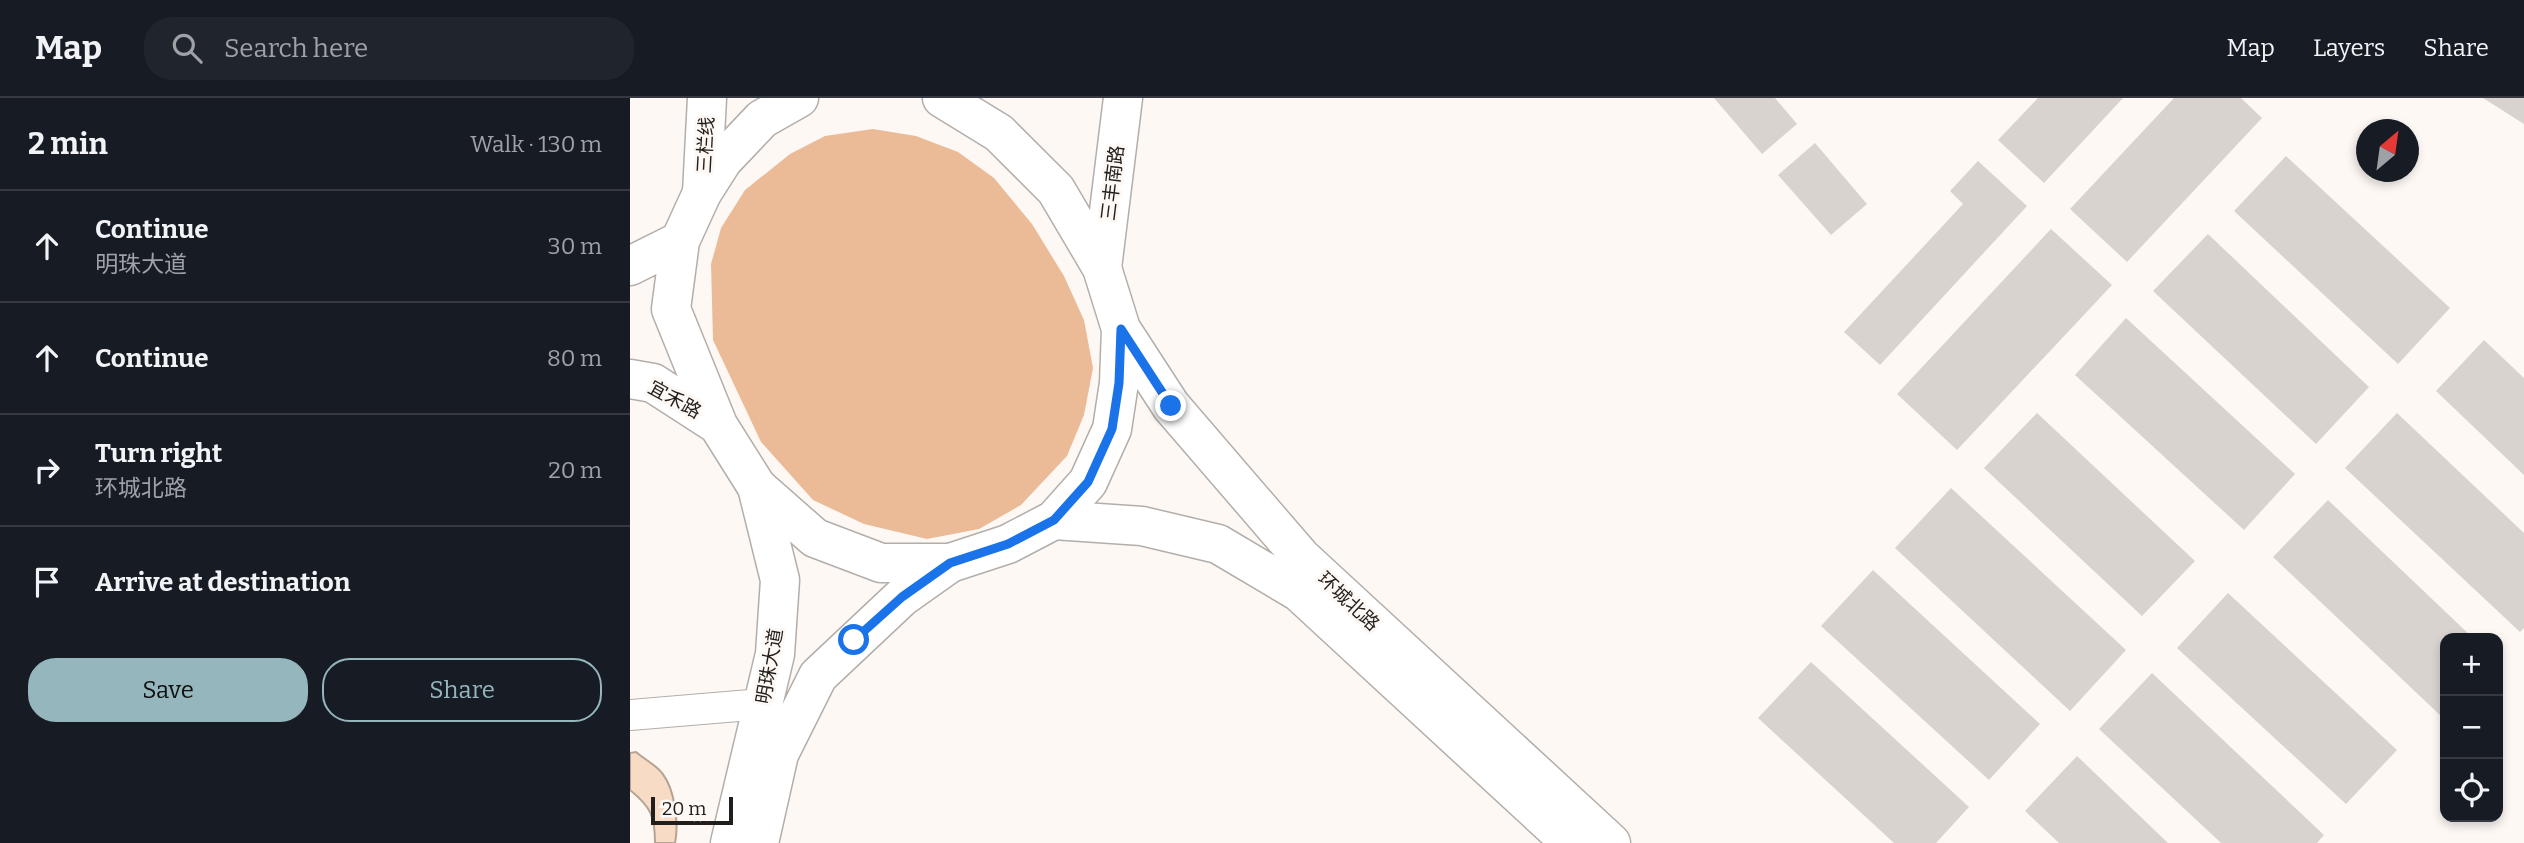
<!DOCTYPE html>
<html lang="en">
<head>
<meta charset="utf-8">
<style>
	:root { --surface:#171b24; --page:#20242c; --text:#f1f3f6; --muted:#9ea1a6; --line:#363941; --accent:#94b6bc }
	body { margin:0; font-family:Bitter,"Noto Sans SC",serif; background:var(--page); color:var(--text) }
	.controls { position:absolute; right:21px; bottom:21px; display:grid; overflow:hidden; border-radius:14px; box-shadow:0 4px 10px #0003 }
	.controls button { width:63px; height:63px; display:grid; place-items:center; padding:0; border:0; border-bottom:2px solid var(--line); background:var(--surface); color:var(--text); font:35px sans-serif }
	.compass { position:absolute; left:1726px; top:21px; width:63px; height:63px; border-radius:50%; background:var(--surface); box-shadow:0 4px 10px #0003; rotate:29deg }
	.scale { position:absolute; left:21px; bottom:18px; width:82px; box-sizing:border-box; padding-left:7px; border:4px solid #201f1d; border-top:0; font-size:19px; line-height:24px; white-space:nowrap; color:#201f1d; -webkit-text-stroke:5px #fdf8f4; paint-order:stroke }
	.stop { position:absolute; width:21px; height:21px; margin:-16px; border:5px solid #1a73e8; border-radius:50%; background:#fff }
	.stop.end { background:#1a73e8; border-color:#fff; box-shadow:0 2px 7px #0008 }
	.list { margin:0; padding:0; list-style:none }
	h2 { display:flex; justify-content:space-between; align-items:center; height:91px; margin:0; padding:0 28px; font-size:30px }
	h2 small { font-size:23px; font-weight:400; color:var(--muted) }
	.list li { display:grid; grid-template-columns:46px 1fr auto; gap:21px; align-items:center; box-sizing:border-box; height:112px; padding:0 28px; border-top:2px solid var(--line) }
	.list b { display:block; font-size:26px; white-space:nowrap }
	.list p { margin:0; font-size:23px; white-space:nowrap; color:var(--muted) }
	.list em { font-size:23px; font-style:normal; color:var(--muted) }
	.actions { display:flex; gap:14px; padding:21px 28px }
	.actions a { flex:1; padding:16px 0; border:2px solid var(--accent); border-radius:28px; text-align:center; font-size:24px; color:var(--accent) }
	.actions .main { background:var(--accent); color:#111 }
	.icon { flex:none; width:38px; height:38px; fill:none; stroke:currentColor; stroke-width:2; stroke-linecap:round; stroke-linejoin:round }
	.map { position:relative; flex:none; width:1894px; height:745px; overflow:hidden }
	header { display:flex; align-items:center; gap:42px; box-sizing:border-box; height:98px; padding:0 35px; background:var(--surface); border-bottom:2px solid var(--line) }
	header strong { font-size:33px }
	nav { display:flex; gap:38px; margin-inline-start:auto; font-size:24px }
	.search { width:490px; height:63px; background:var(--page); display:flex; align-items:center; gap:18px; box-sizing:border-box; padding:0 24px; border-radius:28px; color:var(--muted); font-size:26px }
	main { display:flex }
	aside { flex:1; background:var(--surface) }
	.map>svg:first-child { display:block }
	.green { fill:#ebbb97 }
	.water { fill:#f8dbc5; stroke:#b7a393; stroke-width:2 }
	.building { fill:#d8d3cf }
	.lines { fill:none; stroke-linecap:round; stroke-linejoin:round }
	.minor-casing { stroke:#b3aeaa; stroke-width:32 }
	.secondary-casing { stroke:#b3aeaa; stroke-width:41 }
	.primary-casing { stroke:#b3aeaa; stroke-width:41 }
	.minor { stroke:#fff; stroke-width:30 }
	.secondary { stroke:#fff; stroke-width:38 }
	.primary { stroke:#fff; stroke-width:38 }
	.route { stroke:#1a73e8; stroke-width:9 }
	.labels { text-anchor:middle; stroke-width:6; stroke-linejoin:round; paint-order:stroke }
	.street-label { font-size:19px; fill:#201f1d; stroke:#fdf8f4 }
</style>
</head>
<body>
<header>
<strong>Map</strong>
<div class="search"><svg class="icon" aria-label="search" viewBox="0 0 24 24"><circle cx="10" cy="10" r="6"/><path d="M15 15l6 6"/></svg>Search here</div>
<nav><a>Map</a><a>Layers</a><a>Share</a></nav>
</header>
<main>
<aside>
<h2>2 min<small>Walk · 130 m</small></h2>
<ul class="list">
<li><svg class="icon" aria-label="ahead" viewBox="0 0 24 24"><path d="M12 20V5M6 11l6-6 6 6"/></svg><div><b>Continue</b><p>明珠大道</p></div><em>30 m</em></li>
<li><svg class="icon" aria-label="ahead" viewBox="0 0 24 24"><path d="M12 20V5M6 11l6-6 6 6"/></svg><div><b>Continue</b></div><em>80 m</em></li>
<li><svg class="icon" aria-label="right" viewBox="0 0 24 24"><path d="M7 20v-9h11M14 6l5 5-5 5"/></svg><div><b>Turn right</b><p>环城北路</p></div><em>20 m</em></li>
<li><svg class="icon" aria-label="arrive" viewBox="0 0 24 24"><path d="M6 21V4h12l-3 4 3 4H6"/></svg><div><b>Arrive at destination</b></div></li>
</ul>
<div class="actions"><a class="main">Save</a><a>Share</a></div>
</aside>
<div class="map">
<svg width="1894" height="745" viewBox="0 0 1894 745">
	<rect width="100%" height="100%" fill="#fdf8f4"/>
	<path class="green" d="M243,31L286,38L328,54L364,80L402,126L434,178L454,222L463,270L454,317L437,358L391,407L349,431L297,441L234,426L183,402L131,344L83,242L81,166L91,130L115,92L160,56L195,38Z"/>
	<path class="water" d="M6,654C14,661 26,667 32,675C45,691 49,726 45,745H25C25,718 21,709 0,692V655Z"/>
	<path class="building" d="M1084,0H1145L1167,26L1132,56Z
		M1408,0H1493L1414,85L1368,42Z
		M1544,0H1611L1632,20L1497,164L1440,111Z
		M1853,0H1894V26Z
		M1185,45L1237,106L1201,137L1148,77Z
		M1656,58L1820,210L1768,266L1604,113Z
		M1348,63L1397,108L1250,267L1214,234L1333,106L1320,93Z
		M1421,131L1482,187L1327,352L1267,296Z
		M1578,136L1739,289L1686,346L1523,193Z
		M1496,220L1665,376L1614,432L1445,277Z
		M1854,242L1894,280V377L1806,293Z
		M1407,315L1565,463L1512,518L1354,370Z
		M1767,315L1894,435V530L1890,534L1715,370Z
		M1321,390L1496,552L1440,613L1265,450Z
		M1698,402L1843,540H1815V616L1812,619L1643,459Z
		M1243,472L1410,626L1359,682L1191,528Z
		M1598,495L1767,652L1716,706L1547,550Z
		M1181,564L1339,709L1306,745H1264L1128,620Z
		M1522,575L1694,737L1687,745H1591L1469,631Z
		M1447,658L1538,745H1429L1395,713Z"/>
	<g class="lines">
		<defs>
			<path id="minor" d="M0,617L132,606"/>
			<path id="secondary" d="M72,95L77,0
				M472,170L493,0
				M100,745L145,556L150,482L127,389
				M129,745L149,656L188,578L272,499L320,465"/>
			<path id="primary" d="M169,0L132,21L93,62L72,95L50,143L41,211L88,327L127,389L185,440L251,465H320L378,446L424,422L458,384L482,331L489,285L491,231L472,170L426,92L369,35L312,0
				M0,168L50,143
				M491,231L541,308L671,459L981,745
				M0,281L23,285L88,327
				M424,422L512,428L588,446L669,494L941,745"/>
		</defs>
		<use href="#minor" class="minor-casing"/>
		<use href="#secondary" class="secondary-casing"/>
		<use href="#primary" class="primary-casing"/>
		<use href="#minor" class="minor"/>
		<use href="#secondary" class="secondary"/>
		<use href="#primary" class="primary"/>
	</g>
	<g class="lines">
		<path class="route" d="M224,542L272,499L320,465L378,446L424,422L458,384L482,331L489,285L491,231L541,308"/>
	</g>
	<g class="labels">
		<g class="street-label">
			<text transform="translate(75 47) rotate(-87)" y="7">三栏线</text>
			<text transform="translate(482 85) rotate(-83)" y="7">三丰南路</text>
			<text transform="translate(45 301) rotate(29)" y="7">宜禾路</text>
			<text transform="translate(719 503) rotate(43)" y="7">环城北路</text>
			<text transform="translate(139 568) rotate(-80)" y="7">明珠大道</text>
		</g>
	</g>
</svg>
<div class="controls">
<button>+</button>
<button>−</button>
<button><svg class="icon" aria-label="locate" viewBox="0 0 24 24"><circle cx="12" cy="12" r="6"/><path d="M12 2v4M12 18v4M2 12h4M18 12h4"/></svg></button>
</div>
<svg class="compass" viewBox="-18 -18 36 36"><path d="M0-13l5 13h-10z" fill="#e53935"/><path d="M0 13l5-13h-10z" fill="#9ea1a6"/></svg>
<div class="scale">20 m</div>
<div class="stop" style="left:224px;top:542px"></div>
<div class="stop end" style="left:541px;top:308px"></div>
</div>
</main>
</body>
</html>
